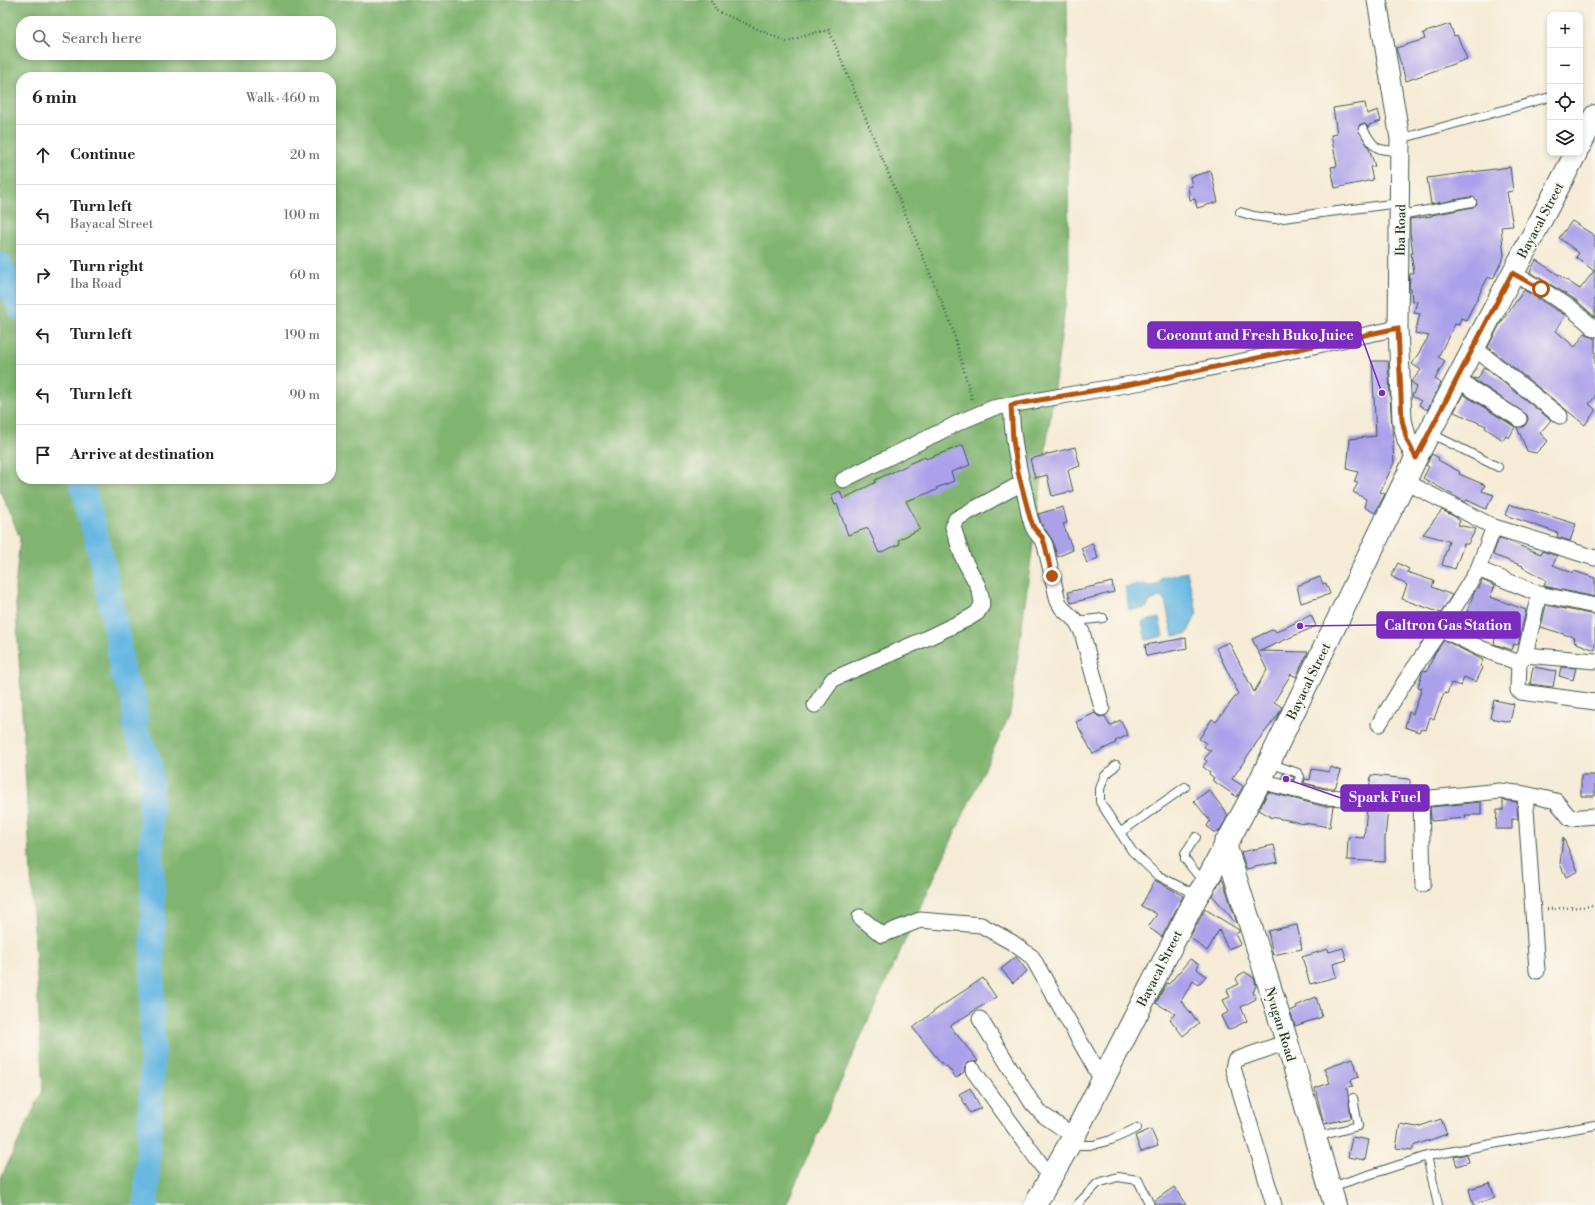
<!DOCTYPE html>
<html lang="en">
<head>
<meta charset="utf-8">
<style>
	:root { --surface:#fff; --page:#f6f6f6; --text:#202124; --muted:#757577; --line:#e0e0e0 }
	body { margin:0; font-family:"Libre Bodoni",serif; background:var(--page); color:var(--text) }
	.controls { position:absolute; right:12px; top:12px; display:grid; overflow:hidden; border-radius:8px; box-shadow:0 2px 6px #0003 }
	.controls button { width:36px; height:36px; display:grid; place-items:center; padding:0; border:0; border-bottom:1px solid var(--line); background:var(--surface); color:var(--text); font:20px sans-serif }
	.stop { position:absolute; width:12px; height:12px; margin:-9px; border:3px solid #b45309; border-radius:50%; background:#fff }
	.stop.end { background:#b45309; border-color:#fff; box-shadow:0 1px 4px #0008 }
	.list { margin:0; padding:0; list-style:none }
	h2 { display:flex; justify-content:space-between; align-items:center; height:52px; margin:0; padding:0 16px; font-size:17px }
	h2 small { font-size:13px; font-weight:400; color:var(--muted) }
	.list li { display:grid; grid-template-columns:26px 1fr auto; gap:12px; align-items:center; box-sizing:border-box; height:60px; padding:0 16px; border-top:1px solid var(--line) }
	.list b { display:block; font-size:15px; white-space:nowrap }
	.list p { margin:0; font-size:13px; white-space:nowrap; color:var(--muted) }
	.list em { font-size:13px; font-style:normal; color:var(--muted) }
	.icon { flex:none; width:22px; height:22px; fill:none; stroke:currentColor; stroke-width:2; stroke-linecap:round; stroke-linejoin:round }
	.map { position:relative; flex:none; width:1595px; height:1205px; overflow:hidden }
	.search { position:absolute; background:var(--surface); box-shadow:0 2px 6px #0003; left:16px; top:16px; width:320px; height:44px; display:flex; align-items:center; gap:10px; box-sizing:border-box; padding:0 14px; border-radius:16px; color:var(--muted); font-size:15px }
	.panel { position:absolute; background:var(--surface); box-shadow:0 2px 6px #0003; left:16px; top:72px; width:320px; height:412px; border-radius:16px }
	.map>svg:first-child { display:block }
	.forest { fill:#80b46f; stroke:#507852; fill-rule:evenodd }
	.water { fill:#68b8e2; stroke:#447a8b }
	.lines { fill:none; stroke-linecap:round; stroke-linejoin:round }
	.river { stroke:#68b8e2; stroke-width:25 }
	.building { fill:#aba0ea }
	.service-casing { stroke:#3f574c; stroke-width:10 }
	.minor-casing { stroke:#3f574c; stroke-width:17 }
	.tertiary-casing { stroke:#3f574c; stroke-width:21 }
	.secondary-casing { stroke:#3f574c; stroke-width:24 }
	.path { stroke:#3f574c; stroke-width:2.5; stroke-dasharray:1 3; stroke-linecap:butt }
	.service { stroke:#fff; stroke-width:8 }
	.minor { stroke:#fff; stroke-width:15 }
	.tertiary { stroke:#fff; stroke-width:19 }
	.secondary { stroke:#fff; stroke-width:22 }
	.route { stroke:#b45309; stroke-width:5 }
	.labels { text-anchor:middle; stroke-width:3; stroke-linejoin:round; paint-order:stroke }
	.street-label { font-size:13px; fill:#1f3d34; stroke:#fbf7ec }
	.leader { fill:none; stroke:#7b2cbf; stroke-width:1.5 }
	.callout-dot { fill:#7b2cbf; stroke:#fbf7ec; stroke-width:1.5 }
	.callout { fill:#7b2cbf; stroke:#7b2cbf; stroke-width:1.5 }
	.callout-label { font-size:14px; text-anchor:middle; font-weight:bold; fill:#fff }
</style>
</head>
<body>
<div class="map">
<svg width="1595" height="1205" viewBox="0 0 1595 1205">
	<rect width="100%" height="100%" fill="#fbf7ec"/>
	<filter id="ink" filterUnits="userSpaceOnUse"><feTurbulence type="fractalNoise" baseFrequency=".025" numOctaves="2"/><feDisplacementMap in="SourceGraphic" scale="8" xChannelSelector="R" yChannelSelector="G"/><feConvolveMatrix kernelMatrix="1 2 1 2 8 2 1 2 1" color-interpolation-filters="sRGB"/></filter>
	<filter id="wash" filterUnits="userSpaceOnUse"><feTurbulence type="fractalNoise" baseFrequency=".012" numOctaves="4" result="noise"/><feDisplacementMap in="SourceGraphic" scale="16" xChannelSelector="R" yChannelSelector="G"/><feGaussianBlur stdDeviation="0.9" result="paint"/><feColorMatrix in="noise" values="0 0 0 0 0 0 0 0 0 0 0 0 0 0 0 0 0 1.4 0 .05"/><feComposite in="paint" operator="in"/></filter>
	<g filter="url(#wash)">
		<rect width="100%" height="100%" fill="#f5ebd6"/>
		<path class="forest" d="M0,0H1067L1069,278L1010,714L871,1014L786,1205H0V1180L43,1090L15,588L20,538L0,489ZM21,21H331V55H21ZM21,77H331V479H21Z"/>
		<path class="water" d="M1187,572L1197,613L1187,634L1173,636L1165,601L1160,597L1150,601L1146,608L1129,610L1125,587L1144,584L1149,586L1158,585L1162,578Z
			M1159,618L1163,636L1146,640L1142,622Z"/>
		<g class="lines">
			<path class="river" d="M0,265L21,309
				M81,479L103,563L118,639L122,672L134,698L136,732L150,762L153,907L152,1080L146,1205"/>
		</g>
		<g id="blocks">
			<path class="building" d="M1450,24L1454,36L1457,35L1467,59L1406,81L1396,48L1425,39L1423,33Z
				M1365,103L1367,114L1378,110L1381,121L1369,125V128L1365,124H1360L1358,129L1369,148L1375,166L1370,167L1373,180L1335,188L1331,167L1337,166L1331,135L1337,134L1333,108Z
				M1510,167L1513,191L1507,192L1513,226L1501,227L1504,256L1493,279L1488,277L1466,320L1461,318L1459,325L1455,324L1438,357L1445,361L1435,379L1441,383L1427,410L1419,405L1421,401L1412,396L1417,386L1411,382L1421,370L1412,364L1429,336L1415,333L1420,314L1414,313L1417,301H1412L1411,289H1409L1410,274L1414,273L1411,253H1413L1410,232V219L1432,216V215L1473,207L1477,204L1476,199L1471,197L1431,204L1427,178Z
				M1211,171L1218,202L1197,208L1195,199L1190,200L1188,187L1192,186L1190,177Z
				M1572,221L1595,236V317L1576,300L1530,272L1536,260L1580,289L1594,271L1576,257L1579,253L1559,238Z
				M1524,290L1565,315L1556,331L1575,347L1585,333L1589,336L1595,338V397L1589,404L1595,409V411L1585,425L1488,347L1500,324Z
				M1372,361H1388L1394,463L1380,492L1385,494L1375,513L1364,507L1366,499L1353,492L1358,483L1354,482L1358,472L1347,469L1350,439L1376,436Z
				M1484,367L1551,420L1540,433L1548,441L1536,453L1527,451L1517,427H1523L1526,424L1528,419L1527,415L1472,378L1478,379Z
				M1463,394L1515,427L1509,438L1506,436L1503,440L1485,428L1486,426L1454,412Z
				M963,445L970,465L951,472L954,481L936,488L937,490L906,501L920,529L898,540L900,544L879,553L868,528L848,535L837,504L835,505L831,495L840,491L843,499L876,482L875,480L908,465V464L925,457L926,459Z
				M1075,447L1080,466L1068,470L1073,491L1052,496L1047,475L1035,478L1030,459Z
				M1432,454L1439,458L1438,460L1460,472L1459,474L1485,485L1482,491L1494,495L1486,509L1467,500L1465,502L1423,478L1429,467L1426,465Z
				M1509,505L1524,508L1576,524L1570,541L1557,537L1558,533L1505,515Z
				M1063,507L1067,523L1063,524L1073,550L1057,557L1053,541L1042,525L1038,514Z
				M1442,510L1457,518V519L1460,521L1458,525L1476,529L1468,544H1464L1455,569L1442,565L1449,541L1423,534Z
				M1499,538L1541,554L1542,551L1557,556L1553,565L1573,573L1574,571L1595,578V597L1544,586L1546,580L1522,567L1523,566L1493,555Z
				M1092,543L1098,558L1087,563L1081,548Z
				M1398,563L1409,569L1407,572L1434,581L1432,587L1452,595L1441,613L1402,599L1407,585L1391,576Z
				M1320,577L1323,584L1326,583L1330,594L1301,603L1297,586Z
				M1482,580L1495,586L1490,597L1526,610L1518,645L1514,644L1512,650L1494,644L1495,638L1489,637L1491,630L1464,621L1473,595L1477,587L1479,588Z
				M1112,582L1114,592L1071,603L1068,592Z
				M1546,605L1595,615V650L1574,642L1575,638L1573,637L1541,627Z
				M1311,615L1316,626L1260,651L1308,652L1296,677L1291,674L1274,702L1282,707L1278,715L1257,742L1232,779L1243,786L1237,797L1212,780L1214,778L1209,774L1210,772L1203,767L1207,761L1204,759L1211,751L1204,747L1206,743L1199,739L1212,719L1216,722L1238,693L1216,648L1229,642L1254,692L1267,670L1252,639L1274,629L1276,632Z
				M1186,638L1187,648L1147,656L1145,645Z
				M1444,640L1483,660L1480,666L1483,668L1476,682L1464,677L1461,686L1451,683L1447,694L1444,693L1434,719L1430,717L1426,730L1421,729L1419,732L1405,727L1409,712L1413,714L1422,688L1418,687L1422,673L1424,670L1427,671L1435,653Z
				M1533,667L1556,671L1553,687L1530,684Z
				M1561,667L1576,668L1573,680L1559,676Z
				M1494,700L1514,704L1510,722L1490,718Z
				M1095,713L1099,717L1105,716L1110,726L1120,720L1128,735L1115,741L1116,743L1093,754L1076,722Z
				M1331,767L1341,771L1335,788H1325L1304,783L1305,779L1310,780L1312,769L1329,772Z
				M1283,774L1294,777L1293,780L1282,777Z
				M1371,775L1408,779L1410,780V790H1369Z
				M1581,775H1595V796H1581Z
				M1209,790L1228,815L1219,832H1213L1207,826L1210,821L1194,801Z
				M1268,792L1322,806H1333L1330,827L1303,823V824L1288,820L1270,817V816L1259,810Z
				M1503,800L1517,802L1518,819H1512V829H1496L1497,810H1503Z
				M1481,802V815H1465L1466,818L1431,821L1430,807Z
				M1367,808H1388L1385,839V862L1347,860L1348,837L1364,838Z
				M1563,837L1578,871L1566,877L1560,864Z
				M1274,845L1278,862L1246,869L1241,852Z
				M1222,878L1237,923H1236L1212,895Z
				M1155,880L1183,896L1162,937L1148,927L1157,914L1141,906Z
				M1205,909L1239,930V932L1235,934L1240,944L1228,949L1219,930L1207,951L1190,937Z
				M1297,925L1302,949L1273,955L1268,931Z
				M1343,948L1347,960L1333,964L1336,977L1310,984L1302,957L1328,949L1329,952Z
				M1016,957L1027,971L1013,983L1001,969Z
				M1190,959L1199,964L1197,969L1206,976L1198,985L1193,981L1181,1001L1199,1023L1183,1036L1170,1019L1175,1014L1156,1003L1167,983L1169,984Z
				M1245,972L1254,978L1256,986L1253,992L1256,999L1241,1007L1247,1021L1228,1030L1221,1016L1229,1012L1223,1000L1230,997L1227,990L1239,984L1236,979L1239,975Z
				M983,978L996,997L950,1026L978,1061L967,1063L965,1067L964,1072L956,1078L947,1066L945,1067L933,1053L913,1028L937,1009Z
				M1316,997L1322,1017L1295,1026L1290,1011L1297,1008L1296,1006Z
				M1353,1058L1359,1077L1351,1080L1353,1086L1347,1087L1351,1118L1324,1124L1315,1088L1330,1083L1324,1068Z
				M970,1088L981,1108L970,1113L959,1094Z
				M1441,1119L1447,1134L1413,1146V1150L1396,1148L1400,1124L1417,1127Z
				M1151,1129L1158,1146L1141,1152L1135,1136Z
				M1352,1137L1369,1140L1365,1160L1348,1157Z
				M1467,1154L1469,1162L1457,1166L1454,1157Z
				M1490,1183L1495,1198L1473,1205L1469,1189Z
				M1174,1187L1186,1205H1155L1154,1201Z"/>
		</g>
	</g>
	<g filter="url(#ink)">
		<use href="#blocks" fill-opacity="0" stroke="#3f574c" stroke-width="1"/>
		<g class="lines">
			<defs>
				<path id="service" d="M1363,129C1376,150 1375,150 1400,151
					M1400,139L1550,97
					M1240,212L1254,216L1275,219L1399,203
					M1400,215L1472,202
					M1430,433L1498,467
					M1076,621L1103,618
					M1269,763L1298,773L1300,777L1295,790
					M1116,765L1104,777L1100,789V802L1132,851L1157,875L1196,895
					M1121,832L1185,787
					M1196,837L1185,853V859L1204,883
					M1316,1137L1358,1126L1353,1098
					M1072,1145H1093L1111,1140L1137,1128
					M1427,1156L1595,1125
					M1331,1187L1427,1156L1438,1205
					M1077,1205L1098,1183L1118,1177L1138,1180L1150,1205"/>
				<path id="minor" d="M1512,273L1541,289L1571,308L1595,329
					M1473,347L1560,416
					M1456,379L1519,419
					M1011,405C1012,436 1017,464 1025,494C1027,505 1029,517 1033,527C1036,534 1042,538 1045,545L1058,601L1062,608L1076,621L1082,632L1102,708
					M843,480L962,421L993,408L1154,380L1398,328
					M1404,481L1494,527L1595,558
					M1478,569L1539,594L1595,606
					M1539,594L1525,655L1519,663L1518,690L1521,692L1595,702
					M1441,629L1480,648L1519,663
					M1525,655L1595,661
					M815,705L833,679L927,638L969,618L977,613L982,605L981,596L978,586L963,558L953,527L956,519L1022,483
					M1379,724L1406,680L1441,629L1478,569L1494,527
					M1260,781L1324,797L1367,799H1421L1500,791L1525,794L1556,801L1570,818L1595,816
					M1525,794L1537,971
					M1421,799L1423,884
					M860,917L882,935L920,920L981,925L1013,943L1032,957L1102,1080
					M980,1019L1032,1103L1043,1115L1074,1136
					M973,1070L1050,1177
					M1274,1205L1233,1068L1235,1060L1287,1042"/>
				<path id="tertiary" d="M1377,0L1400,139L1398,328L1402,420L1407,440L1416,458"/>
				<path id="secondary" d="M1580,145L1595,116
					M1225,844L1287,1042L1335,1205
					M1035,1205L1074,1136L1197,896L1205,884L1260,781L1416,458L1576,153"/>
			</defs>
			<use href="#service" class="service-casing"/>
			<use href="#minor" class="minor-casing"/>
			<use href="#tertiary" class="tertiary-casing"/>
			<use href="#secondary" class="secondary-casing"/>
			<path class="path" d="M711,0L717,11L787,42L805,35L829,30L952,327L972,400L974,401
				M1547,909L1595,906"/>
			<use href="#service" class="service"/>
			<use href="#minor" class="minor"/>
			<use href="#tertiary" class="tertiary"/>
			<use href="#secondary" class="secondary"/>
		</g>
	</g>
	<g class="lines" filter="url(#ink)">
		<path class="route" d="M1052,576L1045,545L1042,537L1034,528L1030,518L1018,472L1013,440L1011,405L1154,380L1398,328L1402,420L1407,440L1416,458L1512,273L1541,289"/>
	</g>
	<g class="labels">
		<g class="street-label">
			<text transform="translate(1540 220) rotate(-62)" y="5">Bayacal Street</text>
			<text transform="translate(1400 230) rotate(-89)" y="5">Iba Road</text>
			<text transform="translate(1308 681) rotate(-64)" y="5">Bayacal Street</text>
			<text transform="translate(1159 968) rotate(-63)" y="5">Bayacal Street</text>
			<text transform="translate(1281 1024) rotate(73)" y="5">Nyugan Road</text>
		</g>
	</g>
	<path class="leader" d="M1382 393L1361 335M1300 626L1377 625M1286 779L1341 798"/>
	<g class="callout-dot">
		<circle cx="1382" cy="393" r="4"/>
		<circle cx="1300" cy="626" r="4"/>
		<circle cx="1286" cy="779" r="4"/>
	</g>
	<g class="callout">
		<rect x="1148" y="322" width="213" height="26" rx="4"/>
		<rect x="1377" y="612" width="143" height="26" rx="4"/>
		<rect x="1341" y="785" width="88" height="26" rx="4"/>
	</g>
	<g class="callout-label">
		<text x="1255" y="340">Coconut and Fresh Buko Juice</text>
		<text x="1448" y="630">Caltron Gas Station</text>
		<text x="1385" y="802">Spark Fuel</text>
	</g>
</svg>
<div class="controls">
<button>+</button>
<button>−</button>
<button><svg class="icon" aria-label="locate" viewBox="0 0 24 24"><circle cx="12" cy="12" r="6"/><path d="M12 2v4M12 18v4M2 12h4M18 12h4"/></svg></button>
<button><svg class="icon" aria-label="layers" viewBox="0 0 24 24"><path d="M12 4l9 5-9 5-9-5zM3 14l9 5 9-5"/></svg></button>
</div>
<div class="stop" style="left:1541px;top:289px"></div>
<div class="stop end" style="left:1052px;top:576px"></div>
<div class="search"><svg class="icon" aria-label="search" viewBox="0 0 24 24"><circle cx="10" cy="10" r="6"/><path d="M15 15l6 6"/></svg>Search here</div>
<section class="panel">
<h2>6 min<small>Walk · 460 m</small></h2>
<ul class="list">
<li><svg class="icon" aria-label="ahead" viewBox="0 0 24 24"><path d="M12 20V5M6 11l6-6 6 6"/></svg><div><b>Continue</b></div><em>20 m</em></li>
<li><svg class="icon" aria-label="left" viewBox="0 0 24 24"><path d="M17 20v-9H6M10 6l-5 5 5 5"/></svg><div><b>Turn left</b><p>Bayacal Street</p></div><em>100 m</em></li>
<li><svg class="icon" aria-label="right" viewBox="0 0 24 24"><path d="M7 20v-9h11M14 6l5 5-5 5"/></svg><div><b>Turn right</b><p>Iba Road</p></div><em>60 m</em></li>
<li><svg class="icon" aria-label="left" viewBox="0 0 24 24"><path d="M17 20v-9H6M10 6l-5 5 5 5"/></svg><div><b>Turn left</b></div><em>190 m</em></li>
<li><svg class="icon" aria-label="left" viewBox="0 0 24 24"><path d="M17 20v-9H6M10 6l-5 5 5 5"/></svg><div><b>Turn left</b></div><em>90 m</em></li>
<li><svg class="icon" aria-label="arrive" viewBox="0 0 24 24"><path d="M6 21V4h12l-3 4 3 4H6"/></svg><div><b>Arrive at destination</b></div></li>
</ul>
</section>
</div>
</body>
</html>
